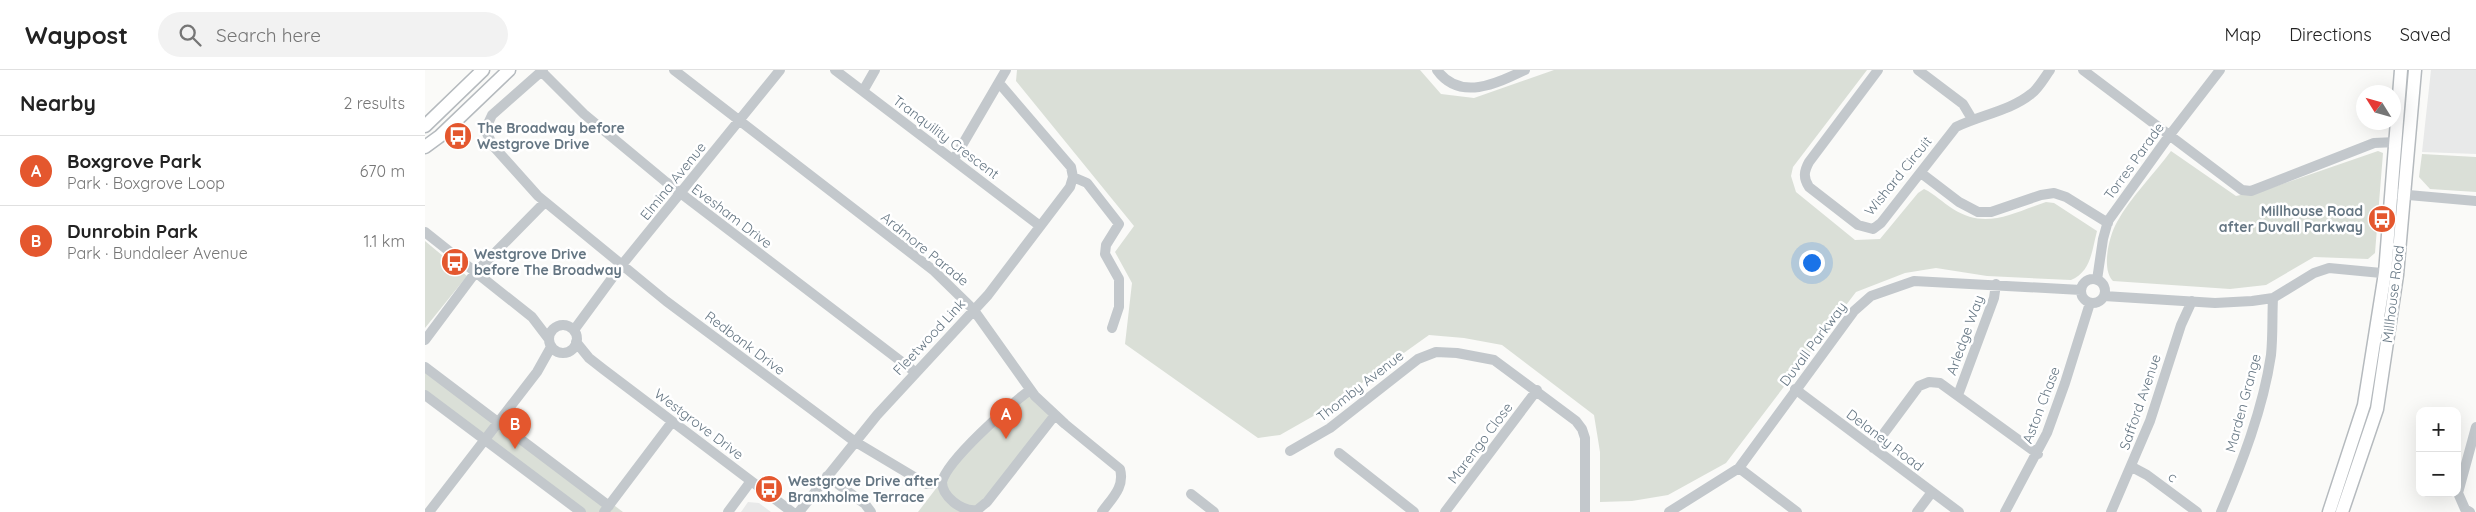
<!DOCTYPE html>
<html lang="en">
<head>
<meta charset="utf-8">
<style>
	:root { --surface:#fff; --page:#f2f2f2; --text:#222; --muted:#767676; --line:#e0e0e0; --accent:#e4572e }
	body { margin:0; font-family:Quicksand,sans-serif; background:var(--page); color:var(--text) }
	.controls { position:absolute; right:15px; bottom:15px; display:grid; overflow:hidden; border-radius:10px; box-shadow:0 5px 20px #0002 }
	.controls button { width:45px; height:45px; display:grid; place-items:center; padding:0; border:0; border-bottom:1px solid var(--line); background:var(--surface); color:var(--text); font:25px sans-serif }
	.compass { position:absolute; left:1931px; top:15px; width:45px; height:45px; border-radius:50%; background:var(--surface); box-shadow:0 5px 20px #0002; rotate:307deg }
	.you { position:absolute; left:1386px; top:192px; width:18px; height:18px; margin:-12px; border:4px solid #fff; border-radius:50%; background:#1a73e8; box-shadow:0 0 0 8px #1a73e833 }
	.badge { display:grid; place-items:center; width:32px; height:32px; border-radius:50%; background:var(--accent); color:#fff; font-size:16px; font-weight:700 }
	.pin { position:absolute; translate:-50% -41px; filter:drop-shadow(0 1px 2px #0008) }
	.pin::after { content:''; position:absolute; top:26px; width:18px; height:15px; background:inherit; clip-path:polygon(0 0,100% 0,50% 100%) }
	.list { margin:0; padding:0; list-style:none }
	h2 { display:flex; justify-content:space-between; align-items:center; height:65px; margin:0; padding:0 20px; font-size:21px }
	h2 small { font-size:16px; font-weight:400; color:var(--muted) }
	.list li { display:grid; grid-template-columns:32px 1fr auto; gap:15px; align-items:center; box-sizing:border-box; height:70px; padding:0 20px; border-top:1px solid var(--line) }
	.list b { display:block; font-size:19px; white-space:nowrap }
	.list p { margin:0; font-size:16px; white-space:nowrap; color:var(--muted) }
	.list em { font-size:16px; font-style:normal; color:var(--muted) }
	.icon { flex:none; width:28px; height:28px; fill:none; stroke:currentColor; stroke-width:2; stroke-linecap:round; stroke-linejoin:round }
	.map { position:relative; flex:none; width:2051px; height:442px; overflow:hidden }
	header { display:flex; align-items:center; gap:30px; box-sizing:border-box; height:70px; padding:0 25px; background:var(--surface); border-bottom:1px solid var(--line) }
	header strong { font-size:24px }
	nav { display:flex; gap:28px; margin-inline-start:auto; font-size:18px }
	.search { width:350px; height:45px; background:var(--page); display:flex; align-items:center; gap:12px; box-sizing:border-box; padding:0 18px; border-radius:28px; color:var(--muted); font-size:19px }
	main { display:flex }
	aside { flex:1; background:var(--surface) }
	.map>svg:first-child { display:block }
	.built { fill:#e8e9e9 }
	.green { fill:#dadfd7 }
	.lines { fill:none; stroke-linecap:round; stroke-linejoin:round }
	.major-casing { stroke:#b5babe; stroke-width:15 }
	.minor { stroke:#c3c8cc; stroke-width:10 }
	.major { stroke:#fff; stroke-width:12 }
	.labels { text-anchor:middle; stroke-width:5; stroke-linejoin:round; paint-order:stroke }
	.poi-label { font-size:14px; font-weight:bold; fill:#657683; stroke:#fff; text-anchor:start }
	.street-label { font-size:14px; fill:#657683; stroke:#fff }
</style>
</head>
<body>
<header>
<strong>Waypost</strong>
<div class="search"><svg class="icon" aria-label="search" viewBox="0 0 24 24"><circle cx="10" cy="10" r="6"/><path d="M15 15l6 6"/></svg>Search here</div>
<nav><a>Map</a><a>Directions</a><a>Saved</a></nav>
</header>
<main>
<aside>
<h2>Nearby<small>2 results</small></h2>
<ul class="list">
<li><span class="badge">A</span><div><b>Boxgrove Park</b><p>Park · Boxgrove Loop</p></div><em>670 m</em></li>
<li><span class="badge">B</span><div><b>Dunrobin Park</b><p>Park · Bundaleer Avenue</p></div><em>1.1 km</em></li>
</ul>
</aside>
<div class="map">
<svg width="2051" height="442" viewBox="0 0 2051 442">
	<rect width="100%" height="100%" fill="#fafaf8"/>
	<path class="built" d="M2006,0H2051V84L1997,82Z
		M323,432L334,433L346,442H316Z"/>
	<path class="green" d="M592,0H995L1016,24L1049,28L1129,0H1442L1368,97L1366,106L1371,122L1430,170L1455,169L1493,123L1499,119C1510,124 1518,133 1528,139C1561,160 1587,143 1621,132L1629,133L1672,161C1667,180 1666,202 1646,210L1562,206L1511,198L1480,203L1431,222L1301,393L1243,425L1207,431L1175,432V382L1169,345L1077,275L1039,268L1004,265L899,340L855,365L833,368L700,274L707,213L690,182L709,156L591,11Z
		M1746,81L1811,126L1843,119L1953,81L1958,83L1950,183L1943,189L1889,187L1841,215L1805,219L1688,211C1676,199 1684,166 1692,152C1705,128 1729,104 1746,81Z
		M1997,84L2051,87V122L2005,119L1994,107Z
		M0,171L42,206L0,258Z
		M0,297L186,433L198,442H156L0,325Z
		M605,320L630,345L562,432L536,442H493L516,412L518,406Z"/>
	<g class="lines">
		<defs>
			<path id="major" d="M0,56L58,0
				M0,77L15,66L84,0
				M1904,442L1939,335L1960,203L1976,0
				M1917,442L1952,339L1972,205L1990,0"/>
		</defs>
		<use href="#major" class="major-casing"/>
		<path class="minor" d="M118,0L67,45L60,60L69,77L113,126L241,231L429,371L501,414L517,412
			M249,0L508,200L548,239L610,326L640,354L695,399C700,417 687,428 677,442
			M410,0L615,156
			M1012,0C1035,32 1073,13 1100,0
			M1453,0L1384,92C1379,101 1378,108 1384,117L1433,155L1448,159L1456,153L1531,57C1555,45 1585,41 1606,24C1614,18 1619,8 1625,0
			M1493,0L1538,34L1547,49
			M1658,0L1817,120L1826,121L1949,73L1971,72
			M116,1L159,44L241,112L490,302
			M438,21L450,0
			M529,89L581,0
			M1496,103L1534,132L1553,142H1566L1616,125L1629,123L1641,127L1683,153
			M648,107L662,113L694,154L681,175L680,184L694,209V237L687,258
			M1972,124L2051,131
			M0,162L107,247L123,268
			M1656 221a12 12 0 1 1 24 0a12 12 0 1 1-24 0Z
			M1672,210L1678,169L1683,151L1744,66L1795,0
			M1679,226L1790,233L1827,231L1848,228L1889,203L1904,198L1967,204
			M124 269a14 14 0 1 1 28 0a14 14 0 1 1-28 0Z
			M149,260L196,196L355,0
			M0,270L50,203L120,132
			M151,272L164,288L178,299L367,442
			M0,297L184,436
			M1370,319L1534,442
			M605,320C585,335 522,390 517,412C517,426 536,442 552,440C555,438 559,434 562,432L630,345
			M0,325L156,442
			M1533,325L1569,228L1571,214
			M1448,378L1494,316L1504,312L1515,313L1613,384
			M865,381L905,358L993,289L1011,282L1032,283L1069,290L1151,351L1157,359L1160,368V442
			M914,383L989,442
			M1707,397L1722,405L1772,442
			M1314,398L1372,442
			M402,406L440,434L446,442
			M766,424L789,442
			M4,442L112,302L126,277
			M179,442L247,352
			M303,442L326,411
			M374,442L452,345L563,225L645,117L648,107L646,97L574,13
			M1020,442L1112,320
			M1244,442L1314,398L1429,241L1446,226L1489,211L1656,220
			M1492,442L1507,422
			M1580,442L1622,363L1640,313L1665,233
			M1686,442L1725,351L1756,255L1767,231
			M1796,442C1817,393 1838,339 1846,285C1848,266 1847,247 1848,228
			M2045,442L2040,439L2033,423L2051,357"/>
		<use href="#major" class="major"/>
	</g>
	<defs>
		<symbol id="bus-disc" viewBox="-11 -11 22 22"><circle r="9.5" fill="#e4572e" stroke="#fff"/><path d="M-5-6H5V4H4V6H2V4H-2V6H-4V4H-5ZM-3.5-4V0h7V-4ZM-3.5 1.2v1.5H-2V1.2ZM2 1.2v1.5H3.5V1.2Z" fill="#fff"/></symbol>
	</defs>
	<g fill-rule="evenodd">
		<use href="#bus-disc" x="17" y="50" width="32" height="32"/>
		<use href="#bus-disc" x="1941" y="133" width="32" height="32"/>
		<use href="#bus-disc" x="14" y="176" width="32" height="32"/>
		<use href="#bus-disc" x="328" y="403" width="32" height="32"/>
	</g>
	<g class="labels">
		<g class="poi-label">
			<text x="52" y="63">The Broadway before<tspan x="52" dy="16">Westgrove Drive</tspan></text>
			<text x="1938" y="146" text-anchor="end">Millhouse Road<tspan x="1938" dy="16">after Duvall Parkway</tspan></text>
			<text x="49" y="189">Westgrove Drive<tspan x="49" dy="16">before The Broadway</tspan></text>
			<text x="363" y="416">Westgrove Drive after<tspan x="363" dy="16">Branxholme Terrace</tspan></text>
		</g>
		<g class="street-label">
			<text transform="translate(521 67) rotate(37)" y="5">Tranquility Crescent</text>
			<text transform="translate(1709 91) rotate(-54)" y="5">Torres Parade</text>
			<text transform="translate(1473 106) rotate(-51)" y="5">Wishard Circuit</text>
			<text transform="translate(248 111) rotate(-51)" y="5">Elmina Avenue</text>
			<text transform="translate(307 146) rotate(37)" y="5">Evesham Drive</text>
			<text transform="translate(500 179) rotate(39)" y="5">Ardmore Parade</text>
			<text transform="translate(1968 224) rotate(-83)" y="5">Millhouse Road</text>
			<text transform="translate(1540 265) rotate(-70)" y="5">Arledge Way</text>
			<text transform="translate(504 267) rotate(-47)" y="5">Fleetwood Link</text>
			<text transform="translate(320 273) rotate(37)" y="5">Redbank Drive</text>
			<text transform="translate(1388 274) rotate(-53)" y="5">Duvall Parkway</text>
			<text transform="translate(935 316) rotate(-38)" y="5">Thomby Avenue</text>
			<text transform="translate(1715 332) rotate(-71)" y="5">Safford Avenue</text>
			<text transform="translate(1818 333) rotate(-75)" y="5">Marden Grange</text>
			<text transform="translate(1616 335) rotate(-69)" y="5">Aston Chase</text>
			<text transform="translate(274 354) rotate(37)" y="5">Westgrove Drive</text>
			<text transform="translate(1460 370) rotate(37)" y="5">Delaney Road</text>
			<text transform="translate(1055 373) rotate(-53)" y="5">Marengo Close</text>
			<text transform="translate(1748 407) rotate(37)" y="5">c</text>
		</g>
	</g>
</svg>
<div class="controls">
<button>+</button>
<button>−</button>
</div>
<svg class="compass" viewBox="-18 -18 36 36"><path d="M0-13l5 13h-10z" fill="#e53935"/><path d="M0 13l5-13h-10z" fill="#767676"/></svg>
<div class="you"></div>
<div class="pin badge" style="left:581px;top:369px">A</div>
<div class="pin badge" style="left:90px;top:379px">B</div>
</div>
</main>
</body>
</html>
